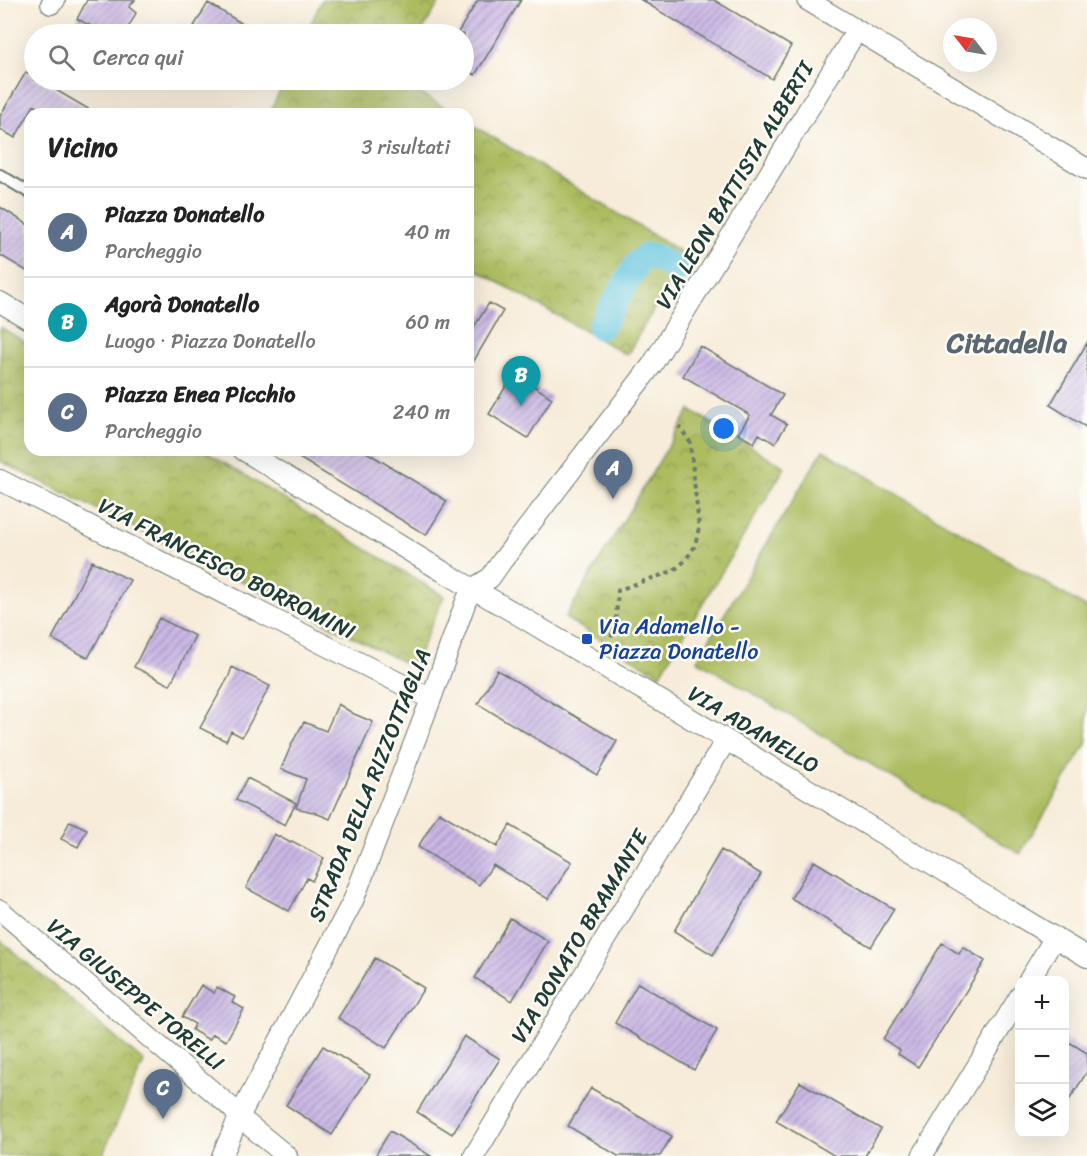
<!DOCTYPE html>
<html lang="it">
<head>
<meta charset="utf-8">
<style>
	:root { --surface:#fff; --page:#f2f2f2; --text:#222; --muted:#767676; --line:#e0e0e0; --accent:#b5179e }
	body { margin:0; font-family:Sriracha,sans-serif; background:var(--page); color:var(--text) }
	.controls { position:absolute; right:18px; bottom:18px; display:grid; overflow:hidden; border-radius:12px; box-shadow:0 6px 24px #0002 }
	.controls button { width:54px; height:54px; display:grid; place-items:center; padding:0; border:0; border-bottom:2px solid var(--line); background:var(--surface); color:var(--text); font:30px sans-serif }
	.compass { position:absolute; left:943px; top:18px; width:54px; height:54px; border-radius:50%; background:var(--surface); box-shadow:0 6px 24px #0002; rotate:301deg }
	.you { position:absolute; left:724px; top:429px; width:21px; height:21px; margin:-15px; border:4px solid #fff; border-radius:50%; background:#1a73e8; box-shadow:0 0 0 9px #1a73e833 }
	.badge { display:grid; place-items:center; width:39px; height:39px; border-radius:50%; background:var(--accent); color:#fff; font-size:20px; font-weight:700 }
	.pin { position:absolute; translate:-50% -50px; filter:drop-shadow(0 2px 3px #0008) }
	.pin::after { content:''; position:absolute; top:32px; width:21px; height:18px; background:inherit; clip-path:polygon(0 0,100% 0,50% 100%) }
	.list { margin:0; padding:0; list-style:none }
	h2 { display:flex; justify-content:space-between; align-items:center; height:78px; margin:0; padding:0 24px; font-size:26px }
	h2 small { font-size:20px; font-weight:400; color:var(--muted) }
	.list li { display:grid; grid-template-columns:39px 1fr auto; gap:18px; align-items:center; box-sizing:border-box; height:90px; padding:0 24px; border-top:2px solid var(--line) }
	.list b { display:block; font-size:22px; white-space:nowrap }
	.list p { margin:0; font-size:20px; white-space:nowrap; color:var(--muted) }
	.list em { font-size:20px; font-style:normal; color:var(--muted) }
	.icon { flex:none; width:33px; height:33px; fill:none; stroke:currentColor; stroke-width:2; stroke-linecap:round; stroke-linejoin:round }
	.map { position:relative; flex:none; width:1087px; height:1156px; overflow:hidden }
	.search { position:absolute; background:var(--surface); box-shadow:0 6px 24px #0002; left:24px; top:24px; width:450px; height:66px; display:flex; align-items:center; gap:15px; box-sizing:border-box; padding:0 21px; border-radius:33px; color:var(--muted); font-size:22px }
	.panel { position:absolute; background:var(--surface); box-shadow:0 6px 24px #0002; left:24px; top:108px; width:450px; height:348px; border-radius:18px }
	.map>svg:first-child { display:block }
	.green { fill:#acbc5f; stroke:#667c4a; stroke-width:1.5 }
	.park { fill:url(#park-crowns); stroke:#667c4a; stroke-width:1.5 }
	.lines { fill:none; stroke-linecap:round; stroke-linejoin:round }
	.canal { stroke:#61c4df; stroke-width:26 }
	.building { fill:url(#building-hatch) }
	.service-casing { stroke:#6b7a6e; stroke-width:14 }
	.minor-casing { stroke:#6b7a6e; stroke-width:22 }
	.path { stroke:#6b7a6e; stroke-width:4; stroke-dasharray:4.5 4.5; stroke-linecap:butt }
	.service { stroke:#fff; stroke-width:10 }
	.minor { stroke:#fff; stroke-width:20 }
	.transit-dot { fill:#1a4fb4; stroke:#fdfcf7; stroke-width:2 }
	.labels { text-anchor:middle; stroke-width:5; stroke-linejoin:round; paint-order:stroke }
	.street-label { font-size:22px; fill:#1f3d34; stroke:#fdfcf7 }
	.transit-label { font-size:22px; fill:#164399; stroke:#fdfcf7; text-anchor:start }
	.district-label { font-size:28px; font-weight:bold; fill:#5b6872; stroke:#fdfcf7 }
</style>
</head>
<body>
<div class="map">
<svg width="1087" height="1156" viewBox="0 0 1087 1156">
	<defs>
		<pattern id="park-crowns" width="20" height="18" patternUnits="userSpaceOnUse" patternTransform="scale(1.5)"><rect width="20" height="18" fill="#acbc5f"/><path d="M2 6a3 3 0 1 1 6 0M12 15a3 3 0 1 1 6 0" fill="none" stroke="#8b9a4f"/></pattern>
		<pattern id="building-hatch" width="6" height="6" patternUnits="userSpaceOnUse" patternTransform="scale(1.5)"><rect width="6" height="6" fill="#cab7e5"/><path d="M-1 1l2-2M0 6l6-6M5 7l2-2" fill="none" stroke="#a396ba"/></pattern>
	</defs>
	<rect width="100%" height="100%" fill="#fdfcf7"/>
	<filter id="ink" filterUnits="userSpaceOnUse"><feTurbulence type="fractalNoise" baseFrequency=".0167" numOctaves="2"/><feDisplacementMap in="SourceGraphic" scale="12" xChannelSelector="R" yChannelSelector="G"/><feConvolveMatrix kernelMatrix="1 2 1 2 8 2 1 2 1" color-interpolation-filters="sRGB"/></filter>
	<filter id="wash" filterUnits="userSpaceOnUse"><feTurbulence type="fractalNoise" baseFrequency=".008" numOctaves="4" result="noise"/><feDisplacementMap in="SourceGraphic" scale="24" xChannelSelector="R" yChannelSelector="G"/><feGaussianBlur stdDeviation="1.35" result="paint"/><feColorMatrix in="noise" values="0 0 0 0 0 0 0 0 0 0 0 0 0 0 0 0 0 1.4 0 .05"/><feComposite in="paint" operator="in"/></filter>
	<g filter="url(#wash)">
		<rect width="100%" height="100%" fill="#f7ecd9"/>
		<path class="green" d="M823,450L1087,608V743L1020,854L697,660Z"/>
		<path class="park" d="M322,0H441L420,34H306Z
			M285,80H398L455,114H269Z
			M468,122L686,255L681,263L656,246H643L632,254L603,300L621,310L646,266L653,265L673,276L627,355L468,265Z
			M0,327L30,345V450H203L444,596L413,667L0,461Z
			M690,410L785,467L660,675L565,618Z
			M0,940L144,1062L102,1156H0Z"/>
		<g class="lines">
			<path class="canal" d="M600,327L638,263L646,256H654L677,270"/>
		</g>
		<g id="blocks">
			<path class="building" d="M87,0H135L129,7L136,13L125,34H107L77,19Z
				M478,0H521L475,75L464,69V34H457Z
				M641,0H714L791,46L772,79Z
				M208,3L246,26L244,29L252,34H208L194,26Z
				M26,72L34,77V80H39L97,114H49L34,105L15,138L0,129V116Z
				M0,207L30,226V273L0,255Z
				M468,272L474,275L468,285Z
				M489,303L503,311L468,371V337Z
				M1087,343V428L1050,405Z
				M700,346L783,395L771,415L787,424L775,443L759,434L754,443L738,434L750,415L683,376Z
				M514,373L552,398L528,438L489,414Z
				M286,450H363L447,501L426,535Z
				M92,561L130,580L88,658L52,639Z
				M159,618L195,636L170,685L134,667Z
				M232,667L270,686L242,737L231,731L226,741L200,728L229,676Z
				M497,670L617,741L597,775L478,704Z
				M338,704L354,714L373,722L330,819L313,812L296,808L306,779L281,769L293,741L304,722L326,731Z
				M247,778L296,803L285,825L236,800Z
				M439,812L497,847L510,825L572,862L548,899L493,865L479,885L418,847Z
				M70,821L87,829L78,847L61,839Z
				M274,834L291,843L292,841L324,858L312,881L307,878L289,911L246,888Z
				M721,850L761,874L713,955L674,931Z
				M814,861L894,909L871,947L791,898Z
				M510,918L548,941L512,1001L475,978Z
				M942,943L959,954L963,947L985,961L918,1067L898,1054L900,1050L883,1039Z
				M375,958L424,988L386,1048L338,1018Z
				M638,983L717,1030L694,1070L615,1023Z
				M201,985L214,993L217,987L235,997L232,1002L244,1009L226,1041L213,1034L209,1040L192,1030L195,1024L182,1017Z
				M464,1036L500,1059L452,1134L417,1112Z
				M1064,1039L1087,1053V1072L1064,1108Z
				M323,1046L370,1075L332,1135L286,1105Z
				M800,1082L881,1129L865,1156H835L776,1121Z
				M591,1088L672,1136L660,1156H618L568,1126Z
				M390,1131L431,1156H375Z"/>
		</g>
	</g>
	<g filter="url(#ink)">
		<use href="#blocks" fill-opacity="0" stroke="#6b7a6e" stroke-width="1.5"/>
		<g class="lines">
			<defs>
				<path id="service" d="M0,175L30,193"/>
				<path id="minor" d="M807,0L1087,169
					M51,4L55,0
					M0,302L30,320
					M243,450L442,571L515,613L1087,957
					M0,480L431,699
					M472,589L490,578L502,561L652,365L857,30
					M0,910L232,1108L239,1117L287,1156
					M1029,980L1055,937
					M222,1156L239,1117L353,901L431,699L466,601L472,589
					M474,1156L726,740
					M922,1156L1020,996"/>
			</defs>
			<use href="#service" class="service-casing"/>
			<use href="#minor" class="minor-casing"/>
			<path class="path" d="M609,646L616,619L618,590L673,571L685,561L695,546L699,527L690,442L679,426"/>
			<use href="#service" class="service"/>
			<use href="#minor" class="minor"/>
		</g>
	</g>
	<rect class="transit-dot" x="581" y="633" width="12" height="12" rx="3"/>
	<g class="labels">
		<g class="street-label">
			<text transform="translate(734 185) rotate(-59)" y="8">VIA LEON BATTISTA ALBERTI</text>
			<text transform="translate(227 568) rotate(27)" y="8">VIA FRANCESCO BORROMINI</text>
			<text transform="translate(754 729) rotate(31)" y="8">VIA ADAMELLO</text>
			<text transform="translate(369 785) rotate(-68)" y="8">STRADA DELLA RIZZOTTAGLIA</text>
			<text transform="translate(579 936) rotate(-59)" y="8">VIA DONATO BRAMANTE</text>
			<text transform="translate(136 994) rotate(40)" y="8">VIA GIUSEPPE TORELLI</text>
		</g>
		<g class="transit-label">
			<text x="599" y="634">Via Adamello -<tspan x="599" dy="25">Piazza Donatello</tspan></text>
		</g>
		<g class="district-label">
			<text x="1007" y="352">Cittadella</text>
		</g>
	</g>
</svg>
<div class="controls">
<button>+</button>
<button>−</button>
<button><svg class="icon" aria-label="layers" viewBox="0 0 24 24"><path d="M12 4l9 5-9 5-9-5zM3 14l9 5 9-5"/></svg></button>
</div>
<svg class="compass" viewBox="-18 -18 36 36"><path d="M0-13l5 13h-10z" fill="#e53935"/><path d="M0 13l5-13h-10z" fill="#767676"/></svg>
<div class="you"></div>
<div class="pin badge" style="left:613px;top:499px;background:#5c6f8a">A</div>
<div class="pin badge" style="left:521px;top:406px;background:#0f9aa8">B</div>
<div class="pin badge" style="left:163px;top:1119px;background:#5c6f8a">C</div>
<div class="search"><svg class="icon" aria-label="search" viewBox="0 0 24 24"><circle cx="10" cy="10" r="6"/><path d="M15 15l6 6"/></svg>Cerca qui</div>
<section class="panel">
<h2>Vicino<small>3 risultati</small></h2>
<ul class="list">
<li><span class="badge" style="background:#5c6f8a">A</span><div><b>Piazza Donatello</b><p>Parcheggio</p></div><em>40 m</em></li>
<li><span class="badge" style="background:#0f9aa8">B</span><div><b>Agorà Donatello</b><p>Luogo · Piazza Donatello</p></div><em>60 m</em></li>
<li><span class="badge" style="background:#5c6f8a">C</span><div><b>Piazza Enea Picchio</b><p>Parcheggio</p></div><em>240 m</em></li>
</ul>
</section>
</div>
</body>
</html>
